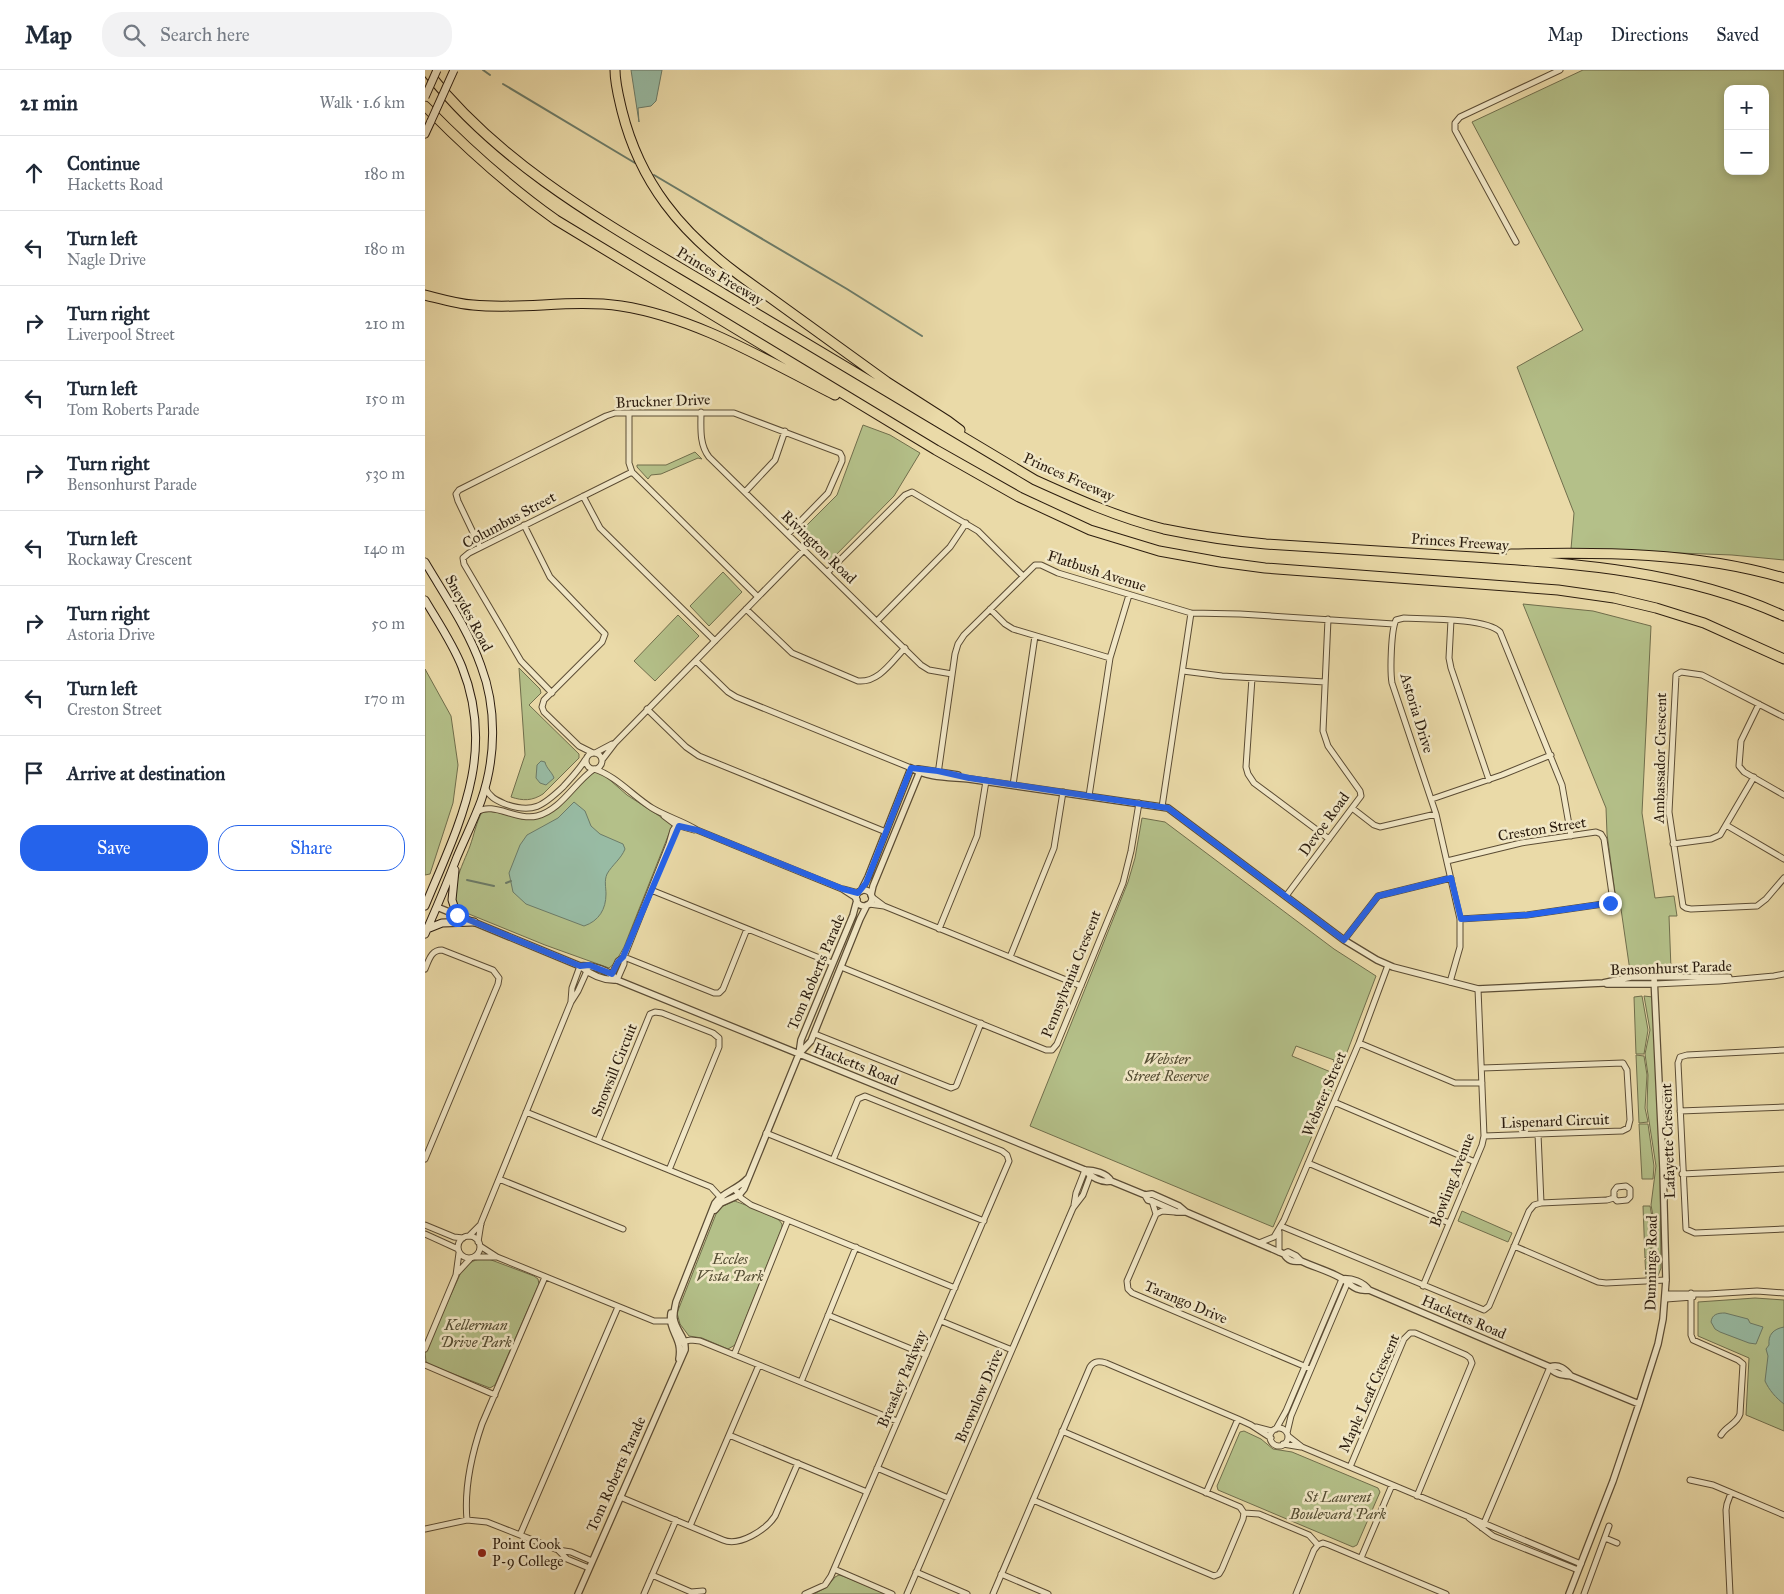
<!DOCTYPE html>
<html lang="en">
<head>
<meta charset="utf-8">
<style>
	:root { --surface:#fff; --page:#f2f2f3; --text:#1f2937; --muted:#747a83; --line:#e0e1e3; --accent:#2563eb }
	body { margin:0; font-family:"IM FELL Great Primer",serif; background:var(--page); color:var(--text) }
	.controls { position:absolute; right:15px; top:15px; display:grid; overflow:hidden; border-radius:10px; box-shadow:0 2px 8px #0003 }
	.controls button { width:45px; height:45px; display:grid; place-items:center; padding:0; border:0; border-bottom:1px solid var(--line); background:var(--surface); color:var(--text); font:25px sans-serif }
	.stop { position:absolute; width:15px; height:15px; margin:-11px; border:4px solid #2563eb; border-radius:50%; background:#fff }
	.stop.end { background:#2563eb; border-color:#fff; box-shadow:0 1px 5px #0008 }
	.list { margin:0; padding:0; list-style:none }
	h2 { display:flex; justify-content:space-between; align-items:center; height:65px; margin:0; padding:0 20px; font-size:21px }
	h2 small { font-size:16px; font-weight:400; color:var(--muted) }
	.list li { display:grid; grid-template-columns:32px 1fr auto; gap:15px; align-items:center; box-sizing:border-box; height:75px; padding:0 20px; border-top:1px solid var(--line) }
	.list b { display:block; font-size:19px; white-space:nowrap }
	.list p { margin:0; font-size:16px; white-space:nowrap; color:var(--muted) }
	.list em { font-size:16px; font-style:normal; color:var(--muted) }
	.actions { display:flex; gap:10px; padding:15px 20px }
	.actions a { flex:1; padding:11px 0; border:1px solid var(--accent); border-radius:20px; text-align:center; font-size:18px; color:var(--accent) }
	.actions .main { background:var(--accent); color:#fff }
	.icon { flex:none; width:28px; height:28px; fill:none; stroke:currentColor; stroke-width:2; stroke-linecap:round; stroke-linejoin:round }
	.map { position:relative; flex:none; width:1359px; height:1524px; overflow:hidden }
	header { display:flex; align-items:center; gap:30px; box-sizing:border-box; height:70px; padding:0 25px; background:var(--surface); border-bottom:1px solid var(--line) }
	header strong { font-size:24px }
	nav { display:flex; gap:28px; margin-inline-start:auto; font-size:18px }
	.search { width:350px; height:45px; background:var(--page); display:flex; align-items:center; gap:12px; box-sizing:border-box; padding:0 18px; border-radius:20px; color:var(--muted); font-size:19px }
	main { display:flex }
	aside { flex:1; background:var(--surface) }
	.map>svg:first-child { display:block }
	.green { fill:#b4c089; stroke:#706e4c; fill-rule:evenodd }
	.water { fill:#98bba4; stroke:#6c7b68 }
	.lines { fill:none; stroke-linecap:round; stroke-linejoin:round }
	.stream { stroke:#6c7b68; stroke-width:2 }
	.minor-casing { stroke:#5b4c34; stroke-width:7 }
	.tertiary-casing { stroke:#5b4c34; stroke-width:8 }
	.secondary-casing { stroke:#2b1c0e; stroke-width:9 }
	.motorway-casing { stroke:#2b1c0e; stroke-width:11 }
	.minor { stroke:#f1e7c6; stroke-width:5 }
	.tertiary { stroke:#f1e7c6; stroke-width:5.5 }
	.secondary { stroke:#f1e7c6; stroke-width:7 }
	.motorway { stroke:#eadaa8; stroke-width:9 }
	.secondary-bridge-casing { stroke:#2b1c0e; stroke-width:9; stroke-linecap:butt }
	.secondary-bridge { stroke:#f1e7c6; stroke-width:7 }
	.route { stroke:#2563eb; stroke-width:6 }
	.poi-dot { fill:#8f2418; stroke:#f1e7c6; stroke-width:2 }
	.labels { text-anchor:middle; stroke-width:5; stroke-linejoin:round; paint-order:stroke }
	.street-label { font-size:15px; fill:#2b1c0e; stroke:#f1e7c6 }
	.park-label { font-size:15px; font-style:italic; fill:#544d33; stroke:#f1e7c6 }
	.poi-label { font-size:15px; fill:#2b1c0e; stroke:#f1e7c6; text-anchor:start }
</style>
</head>
<body>
<header>
<strong>Map</strong>
<div class="search"><svg class="icon" aria-label="search" viewBox="0 0 24 24"><circle cx="10" cy="10" r="6"/><path d="M15 15l6 6"/></svg>Search here</div>
<nav><a>Map</a><a>Directions</a><a>Saved</a></nav>
</header>
<main>
<aside>
<h2>21 min<small>Walk · 1.6 km</small></h2>
<ul class="list">
<li><svg class="icon" aria-label="ahead" viewBox="0 0 24 24"><path d="M12 20V5M6 11l6-6 6 6"/></svg><div><b>Continue</b><p>Hacketts Road</p></div><em>180 m</em></li>
<li><svg class="icon" aria-label="left" viewBox="0 0 24 24"><path d="M17 20v-9H6M10 6l-5 5 5 5"/></svg><div><b>Turn left</b><p>Nagle Drive</p></div><em>180 m</em></li>
<li><svg class="icon" aria-label="right" viewBox="0 0 24 24"><path d="M7 20v-9h11M14 6l5 5-5 5"/></svg><div><b>Turn right</b><p>Liverpool Street</p></div><em>210 m</em></li>
<li><svg class="icon" aria-label="left" viewBox="0 0 24 24"><path d="M17 20v-9H6M10 6l-5 5 5 5"/></svg><div><b>Turn left</b><p>Tom Roberts Parade</p></div><em>150 m</em></li>
<li><svg class="icon" aria-label="right" viewBox="0 0 24 24"><path d="M7 20v-9h11M14 6l5 5-5 5"/></svg><div><b>Turn right</b><p>Bensonhurst Parade</p></div><em>530 m</em></li>
<li><svg class="icon" aria-label="left" viewBox="0 0 24 24"><path d="M17 20v-9H6M10 6l-5 5 5 5"/></svg><div><b>Turn left</b><p>Rockaway Crescent</p></div><em>140 m</em></li>
<li><svg class="icon" aria-label="right" viewBox="0 0 24 24"><path d="M7 20v-9h11M14 6l5 5-5 5"/></svg><div><b>Turn right</b><p>Astoria Drive</p></div><em>50 m</em></li>
<li><svg class="icon" aria-label="left" viewBox="0 0 24 24"><path d="M17 20v-9H6M10 6l-5 5 5 5"/></svg><div><b>Turn left</b><p>Creston Street</p></div><em>170 m</em></li>
<li><svg class="icon" aria-label="arrive" viewBox="0 0 24 24"><path d="M6 21V4h12l-3 4 3 4H6"/></svg><div><b>Arrive at destination</b></div></li>
</ul>
<div class="actions"><a class="main">Save</a><a>Share</a></div>
</aside>
<div class="map">
<svg width="1359" height="1524" viewBox="0 0 1359 1524">
	<rect width="100%" height="100%" fill="#eadaa8"/>
	<filter id="stains"><feTurbulence type="fractalNoise" baseFrequency=".004" numOctaves="4"/><feColorMatrix values="0 0 0 0 .2 0 0 0 0 .09 0 0 0 0 .02 0 0 0 .5 -.17"/></filter>
	<radialGradient id="worn" r=".72"><stop offset=".6" stop-color="#630" stop-opacity="0"/><stop offset="1" stop-color="#630" stop-opacity=".3"/></radialGradient>
	<path class="green" d="M1158,0H1359V490L1307,485L1146,479L1149,443L1092,297L1158,260L1047,52ZM1303,19H1340V101H1303Z
		M438,355L465,365L495,383L469,426L404,492L374,463L412,425Z
		M270,382L277,389L273,388L236,404L226,405L223,409L212,397V395H241Z
		M298,502L317,522L284,556L265,536Z
		M1098,534L1168,541L1226,556L1217,743L1230,828L1249,826L1252,846H1244L1246,899L1205,901L1196,839L1191,830L1182,764L1181,738Z
		M253,545L274,566L230,611L209,591Z
		M94,598L115,619L116,623L104,635L154,684V688L118,724C107,731 98,731 86,727L100,685Z
		M0,599L26,646L33,695L28,733L5,804L0,805Z
		M171,702L178,704L202,725L245,753L247,756L199,877L190,893L184,898L120,875L39,842C18,829 39,793 45,776C49,765 51,753 57,742L59,741L71,742L97,749L114,747L168,703Z
		M717,748L740,752L909,879L951,906L916,998L908,995L909,990L871,976L867,986L913,1005L848,1157L605,1056L703,812L710,788Z
		M1217,926L1223,960L1219,984H1211L1209,927Z
		M1219,926L1228,927L1235,1102L1236,1198L1233,1206L1221,1207L1220,1190L1226,1183L1230,1157L1226,1135L1231,1096L1222,1038L1223,1005L1220,984L1225,960Z
		M1211,985L1219,986L1222,1005L1220,1038L1223,1052L1214,1053Z
		M1214,1054H1223L1229,1096L1228,1109H1217Z
		M309,1131C315,1132 346,1146 354,1150L357,1154V1158L310,1275L303,1279L277,1268L264,1266L255,1254L252,1243L291,1144L296,1137Z
		M1218,1136H1225C1228,1150 1232,1177 1220,1188Z
		M1037,1141L1087,1163L1083,1172L1033,1151Z
		M61,1188L109,1206L113,1209L114,1214L70,1315L65,1318L5,1295L1,1292L0,1282L37,1200C45,1192 50,1189 61,1188Z
		M1330,1228L1359,1230V1361L1321,1345L1324,1288L1273,1266V1232Z
		M819,1361L836,1369L848,1379L867,1382L953,1418L955,1422L932,1475L928,1477L793,1420L792,1416L815,1362Z
		M414,1505L418,1506L461,1524H389L402,1517L410,1507Z"/>
	<path class="water" d="M206,0H237L231,31L226,36L213,38L214,52Z
		M116,691L120,692C121,698 127,702 129,708L121,715L115,713L111,708L112,695Z
		M149,732L160,741L166,756L175,764L198,774L200,779C196,789 187,795 182,804C179,811 181,817 181,824C181,839 174,851 159,856L101,834L88,822L84,803L95,775L102,765L133,748Z
		M1300,1243L1323,1249L1325,1253L1338,1257L1331,1274L1324,1273L1295,1262L1290,1259L1286,1252C1287,1244 1293,1243 1300,1243Z
		M1359,1257V1334C1351,1328 1344,1320 1340,1311L1343,1286L1341,1279L1344,1275C1343,1265 1348,1259 1359,1257Z"/>
	<g class="lines">
		<path class="stream" d="M58,0L65,5
			M78,14L210,93
			M229,105L422,219L497,266
			M42,810L69,816
			M81,813L86,811"/>
		<defs>
			<path id="minor" d="M1091,172L1030,60V53L1035,47L1135,0
				M276,342C276,357 274,374 284,387L496,595L504,600L527,604
				M204,343V393L207,402L333,527
				M320,422L350,390L360,361
				M158,426L175,458L290,571
				M99,455L125,507L180,564L177,572L119,630L117,637L119,642L154,676L168,683
				M55,477L33,431L31,424L34,420L181,346L190,343H309L415,383L417,387V391L403,423L363,464
				M403,502L480,425L487,422L553,461L598,506
				M321,539L367,583L433,611C454,613 467,591 480,578
				M565,539L580,554L588,559L685,588
				M1026,550L1024,588L1026,598L1064,710
				M452,551L525,477L541,453
				M271,591L303,622L311,627L486,698
				M758,601L797,606L900,612
				M827,608L821,697L823,704L829,713L904,769
				M127,623L96,591L39,494L38,488L44,483L207,402
				M1334,634L1316,671L1314,696L1319,702L1359,725
				M222,639L261,677L274,686L461,762
				M1359,647L1277,605L1256,602L1251,605L1244,742L1258,836L1261,838L1266,839L1332,836L1341,829L1359,808
				M161 691a8 8 0 1 1 16 0a8 8 0 1 1-16 0Z
				M170,683L187,674
				M177,690L190,673L379,480
				M169,699C190,705 209,727 227,738C242,747 258,751 272,760L417,819L431,828
				M513,704L530,584L533,574L539,565L610,495H616L633,503L766,543L815,544L969,554
				M588,715L610,566
				M60,717C64,727 71,730 80,734C108,744 118,736 138,717C146,708 154,700 160,690
				M664,726L685,588L704,525
				M1007,729L1077,705L1126,685
				M737,737L766,543
				M927,738L949,755L955,757L1011,744
				M52,742C68,731 91,751 112,746C136,740 149,713 169,699
				M239,746L251,755L269,760
				M1301,755L1359,789
				M1248,774L1286,769L1295,765L1329,707
				M1022,791L1096,773L1171,762L1176,764L1179,769L1187,824L1185,833L1102,845L1035,849
				M418,819L433,823
				M226,820L407,893
				M861,826L936,726L935,721L903,676L898,661L903,549
				M447,827L459,836
				M444,834L459,836L656,916
				M514,859L552,766L561,711
				M919,870L953,826L1026,808
				M199,887L289,923H294L298,919L322,859
				M585,887L629,778L638,722
				M416,897L621,980H627L632,974L698,813L706,781L714,733
				M0,899C4,890 6,880 17,880L68,900L74,908L73,914L0,1089
				M187,904L193,891L199,887L244,774L248,760L254,752
				M1229,907H1304
				M192,910L199,894V887
				M1025,912L1035,877V849L1011,744L967,613C965,601 966,560 971,550L979,548C1000,549 1061,548 1075,562L1137,715L1146,766
				M1230,914L1294,911L1349,906L1359,904
				M146,931L147,918L155,896
				M390,964L526,1018L531,1016L532,1014L556,953
				M934,973L1030,1013H1057
				M1359,980L1262,985L1255,987L1253,993L1261,1159L1270,1163L1359,1159
				M1057,998L1198,993L1202,1000L1205,1050L1203,1058L1197,1061L1059,1066
				M909,1032L1050,1092
				M1255,1041L1359,1037
				M101,1042L286,1117L297,1129
				M341,1063L559,1151
				M1113,1064L1116,1133
				M173,1071L225,944L230,942L237,943L288,963L294,968V977L244,1100
				M883,1093L1024,1153
				M1257,1104L1359,1099
				M74,1109L198,1159
				M310,1119L316,1128L326,1135L530,1218
				M727,1131L731,1144L702,1211L703,1219L707,1223L886,1299
				M649,1135L651,1123L660,1100
				M731,1144L737,1141L750,1142
				M0,1155L29,1167L38,1168
				M856,1156L1059,1240L1064,1236L1104,1141L1109,1135L1116,1133L1182,1130L1189,1128L1192,1131L1202,1130L1205,1127V1119L1201,1116L1192,1117L1189,1121V1128
				M854,1162V1182
				M0,1164L33,1179
				M33 1177a11 11 0 1 1 22 0a11 11 0 1 1-22 0Z
				M44,1166L56,1154
				M53,1172L56,1153L146,932L153,921L162,901
				M834,1173L849,1167L859,1150L934,973L963,895
				M55,1176L72,1187L229,1251H249
				M1089,1176L1173,1212L1181,1213L1241,1210
				M50,1187H71
				M33,1202L45,1189
				M998,1216L1057,1075L1059,1066L1053,919
				M1266,1223V1265L1268,1270L1313,1290L1318,1294L1315,1344C1312,1354 1301,1356 1296,1365
				M1241,1224H1283L1332,1221L1359,1223
				M1241,1229L1268,1227
				M403,1245L501,1285
				M516,1251L587,1280
				M255,1272L266,1270L275,1271L472,1351
				M0,1279L31,1205L34,1183
				M309,1285L363,1150
				M0,1295L70,1325
				M376,1312L431,1177
				M831,1357L847,1361
				M845 1367a9 9 0 1 1 18 0a9 9 0 1 1-18 0Z
				M851,1359L861,1341L917,1209
				M637,1361L815,1437L819,1443
				M862,1363L866,1346L922,1214
				M304,1365L442,1422
				M863,1366L877,1377L1156,1494
				M858,1374L876,1377
				M925,1397L979,1269L985,1263H990L1041,1285L1045,1288L1047,1293L992,1426
				M452,1398L523,1428
				M1265,1410L1288,1415L1359,1445
				M781,1423L813,1349
				M195,1427L298,1470C314,1477 341,1460 350,1446L373,1393
				M608,1430L789,1506L794,1504L797,1499L818,1449L819,1443
				M819,1443L834,1444L884,1465L893,1475
				M1044,1448L1068,1466L1153,1500
				M42,1450C39,1417 46,1386 57,1354L120,1207
				M265,1456L334,1295
				M1057,1458L1125,1297
				M0,1459L42,1450L62,1452L133,1480L146,1482L167,1491
				M95,1465L193,1237
				M1180,1468L1192,1473
				M893,1475L898,1473L904,1475L1021,1524
				M133,1480L142,1489L164,1498
				M936,1488L967,1415
				M409,1499L467,1524
				M491,1502L542,1524
				M576,1504L623,1524
				M227,1505L266,1522L278,1521
				M219,1524L251,1450
				M380,1524L400,1515L406,1506L584,1091L582,1085L577,1081L440,1026L433,1029L408,1090
				M482,1524L648,1138L658,1125L665,1106
				M568,1524L665,1297C669,1291 674,1291 681,1293L813,1349L826,1355L846,1368
				M871,1524L889,1480L893,1475
				M1159,1524L1184,1456
				M1305,1524L1301,1440L1302,1434L1306,1423"/>
			<path id="tertiary" d="M486,698C503,708 525,707 544,709L743,738L919,870L952,890L968,897L1053,919L1178,913L1206,907H1229L1238,1098L1241,1210L1238,1249L1233,1274L1214,1334L1188,1411L1144,1524
				M493,699L533,705
				M431 828a8 8 0 1 1 16 0a8 8 0 1 1-16 0Z
				M436,821L443,807L486,698
				M446,825L448,816L495,701
				M12,837L155,896C165,904 179,911 192,910L660,1100C669,1100 682,1103 686,1111L720,1125L727,1124L754,1136L761,1142L859,1184L863,1182L871,1186L876,1191C889,1197 904,1201 916,1208C926,1214 930,1222 944,1220
				M155,896C168,895 184,900 192,910
				M1182,914H1230
				M374,984L386,971L435,849L442,835
				M660,1100C666,1107 676,1113 686,1111
				M720,1125L723,1130L727,1131L752,1142H761
				M290,1140L296,1133L314,1125L319,1119L374,984L376,970L428,845L432,830
				M859,1184C863,1191 868,1192 876,1191
				M917,1209C927,1208 938,1212 944,1220L1125,1297C1128,1304 1138,1305 1146,1306L1214,1334
				M246,1243C243,1262 258,1267 254,1289
				M1125,1297C1134,1294 1140,1299 1146,1306
				M153,1524L260,1280C261,1267 251,1261 249,1249C248,1243 250,1238 251,1232L290,1133C298,1122 313,1119 322,1109"/>
			<path id="secondary" d="M0,64L6,51
				M0,492C20,526 43,559 56,596C72,638 71,688 56,731C49,750 40,768 32,787C22,813 11,839 0,864
				M0,530C13,552 28,574 37,597C72,685 33,756 0,836
				M30,800L27,830L32,845
				M2,859L17,853L49,852"/>
			<path id="motorway" d="M1,0C78,100 193,160 299,224C402,286 506,348 610,410C652,429 694,448 739,459C773,466 807,471 841,474C911,479 980,483 1049,487C1155,494 1261,501 1359,546
				M190,0C190,14 194,28 197,41C215,113 256,162 314,205L462,312L523,351L535,360
				M0,36C41,78 83,116 131,150L511,380L594,427L665,460L734,481L795,492L840,498L1133,520L1189,528L1231,538L1279,553L1359,589
				M0,225C16,229 32,234 48,235C97,240 147,229 196,236C273,248 342,291 410,325
				M1086,484C1178,482 1270,482 1359,508"/>
		</defs>
		<use href="#minor" class="minor-casing"/>
		<use href="#tertiary" class="tertiary-casing"/>
		<use href="#secondary" class="secondary-casing"/>
		<use href="#motorway" class="motorway-casing"/>
		<use href="#minor" class="minor"/>
		<use href="#tertiary" class="tertiary"/>
		<use href="#secondary" class="secondary"/>
		<use href="#motorway" class="motorway"/>
		<defs>
			<path id="secondary-bridge" d="M0,27L12,0
				M6,51L29,0"/>
		</defs>
		<use href="#secondary-bridge" class="secondary-bridge-casing"/>
		<use href="#secondary-bridge" class="secondary-bridge"/>
	</g>
	<g class="lines">
		<path class="route" d="M32,845L155,896L164,895L187,904L193,892L198,887L254,756L272,760L418,819L433,823L441,813L486,698L513,701L544,708L743,738L919,870L953,826L1026,808L1036,849L1102,845L1185,833"/>
	</g>
	<circle class="poi-dot" cx="57" cy="1483" r="5"/>
	<g class="labels">
		<g class="street-label">
			<text transform="translate(295 206) rotate(31)" y="5">Princes Freeway</text>
			<text transform="translate(238 331) rotate(-2)" y="5">Bruckner Drive</text>
			<text transform="translate(644 407) rotate(24)" y="5">Princes Freeway</text>
			<text transform="translate(84 450) rotate(-28)" y="5">Columbus Street</text>
			<text transform="translate(1035 472) rotate(4)" y="5">Princes Freeway</text>
			<text transform="translate(394 477) rotate(44)" y="5">Rivington Road</text>
			<text transform="translate(672 501) rotate(18)" y="5">Flatbush Avenue</text>
			<text transform="translate(44 543) rotate(62)" y="5">Sneydes Road</text>
			<text transform="translate(992 643) rotate(73)" y="5">Astoria Drive</text>
			<text transform="translate(1235 688) rotate(-89)" y="5">Ambassador Crescent</text>
			<text transform="translate(899 754) rotate(-54)" y="5">Devoe Road</text>
			<text transform="translate(1117 759) rotate(-9)" y="5">Creston Street</text>
			<text transform="translate(1246 898) rotate(-2)" y="5">Bensonhurst Parade</text>
			<text transform="translate(391 902) rotate(-67)" y="5">Tom Roberts Parade</text>
			<text transform="translate(646 904) rotate(-68)" y="5">Pennsylvania Crescent</text>
			<text transform="translate(431 994) rotate(22)" y="5">Hacketts Road</text>
			<text transform="translate(189 1000) rotate(-68)" y="5">Snowsill Circuit</text>
			<text transform="translate(899 1024) rotate(-67)" y="5">Webster Street</text>
			<text transform="translate(1130 1051) rotate(-2)" y="5">Lispenard Circuit</text>
			<text transform="translate(1243 1071) rotate(-92)" y="5">Lafayette Crescent</text>
			<text transform="translate(1027 1110) rotate(-69)" y="5">Bowling Avenue</text>
			<text transform="translate(1226 1193) rotate(-89)" y="5">Dunnings Road</text>
			<text transform="translate(761 1232) rotate(23)" y="5">Tarango Drive</text>
			<text transform="translate(1039 1247) rotate(23)" y="5">Hacketts Road</text>
			<text transform="translate(477 1309) rotate(-67)" y="5">Breasley Parkway</text>
			<text transform="translate(944 1323) rotate(-66)" y="5">Maple Leaf Crescent</text>
			<text transform="translate(554 1326) rotate(-67)" y="5">Brownlow Drive</text>
			<text transform="translate(191 1404) rotate(-66)" y="5">Tom Roberts Parade</text>
		</g>
		<g class="park-label">
			<text x="742" y="994">Webster<tspan x="742" dy="17">Street Reserve</tspan></text>
			<text x="305" y="1194">Eccles<tspan x="305" dy="17">Vista Park</tspan></text>
			<text x="51" y="1260">Kellerman<tspan x="51" dy="17">Drive Park</tspan></text>
			<text x="913" y="1432">St Laurent<tspan x="913" dy="17">Boulevard Park</tspan></text>
		</g>
		<g class="poi-label">
			<text x="67" y="1479">Point Cook<tspan x="67" dy="17">P-9 College</tspan></text>
		</g>
	</g>
	<rect width="100%" height="100%" filter="url(#stains)"/>
	<rect width="100%" height="100%" fill="url(#worn)"/>
</svg>
<div class="controls">
<button>+</button>
<button>−</button>
</div>
<div class="stop" style="left:32px;top:845px"></div>
<div class="stop end" style="left:1185px;top:833px"></div>
</div>
</main>
</body>
</html>
